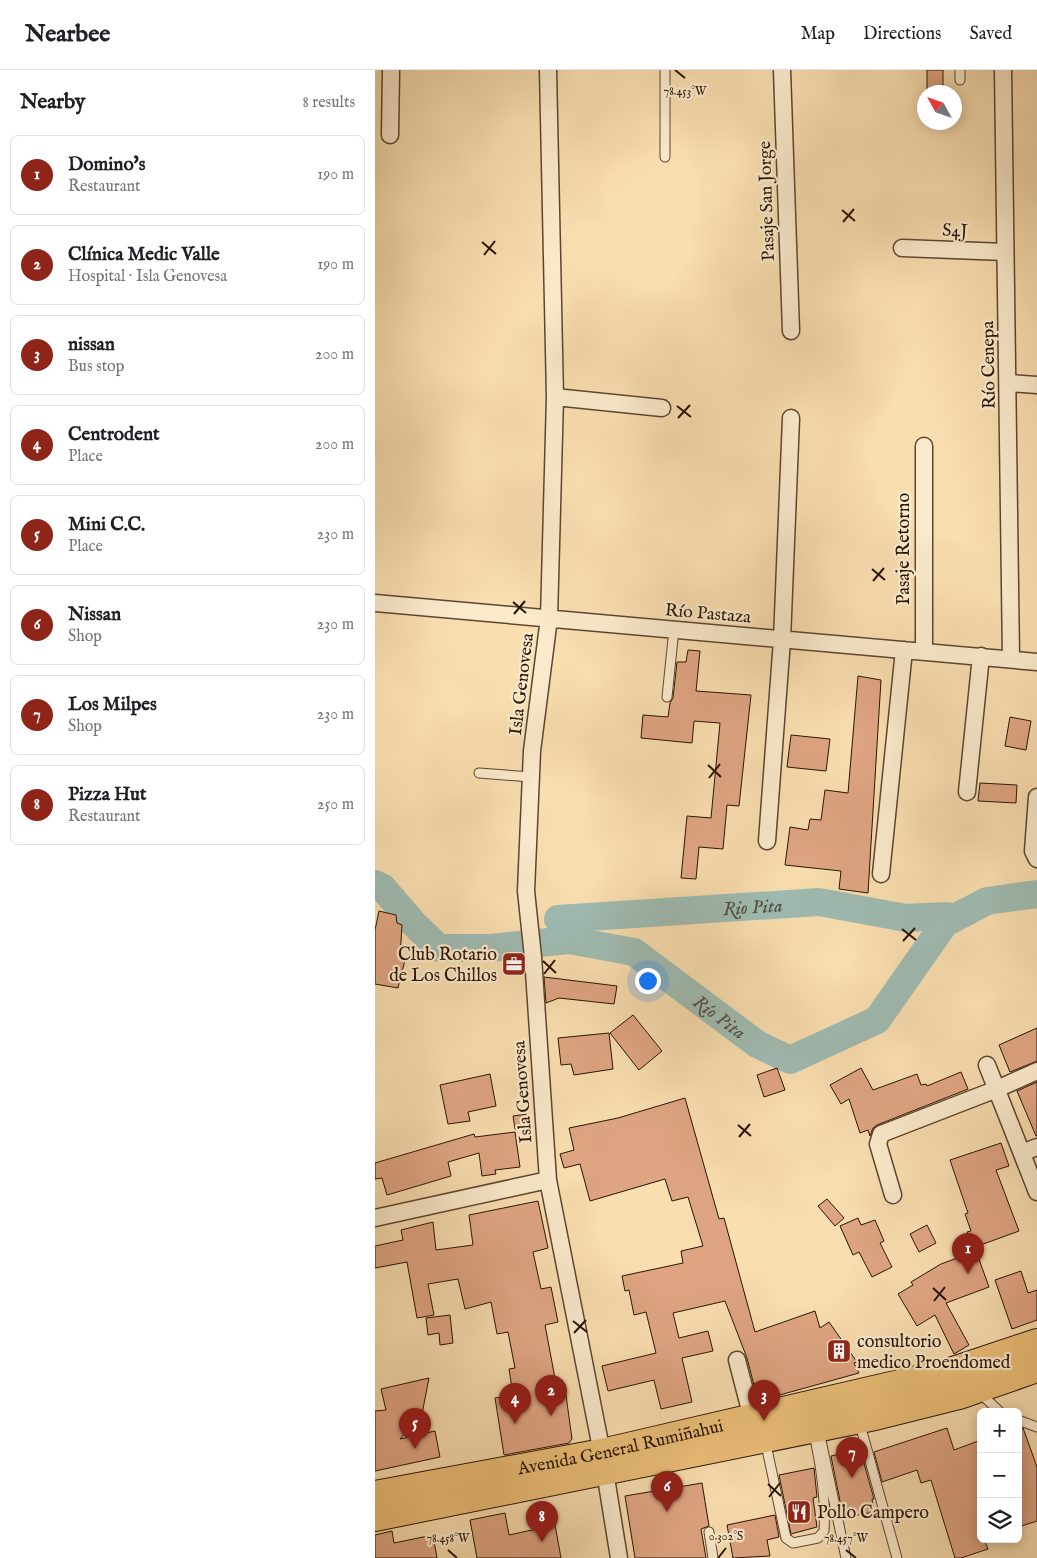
<!DOCTYPE html>
<html lang="en">
<head>
<meta charset="utf-8">
<style>
	:root { --surface:#fff; --page:#f6f6f6; --text:#202124; --muted:#757577; --line:#e0e0e0; --accent:#8f2418 }
	body { margin:0; font-family:"IM FELL English",serif; background:var(--page); color:var(--text) }
	.controls { position:absolute; right:15px; bottom:15px; display:grid; overflow:hidden; border-radius:8px; box-shadow:0 2px 12px #0003 }
	.controls button { width:45px; height:45px; display:grid; place-items:center; padding:0; border:0; border-bottom:1px solid var(--line); background:var(--surface); color:var(--text); font:25px sans-serif }
	.compass { position:absolute; left:542px; top:15px; width:45px; height:45px; border-radius:50%; background:var(--surface); box-shadow:0 2px 12px #0003; rotate:310deg }
	.you { position:absolute; left:272px; top:910px; width:18px; height:18px; margin:-12px; border:4px solid #fff; border-radius:50%; background:#1a73e8; box-shadow:0 0 0 8px #1a73e833 }
	.badge { display:grid; place-items:center; width:32px; height:32px; border-radius:50%; background:var(--accent); color:#fff; font-size:16px; font-weight:700 }
	.pin { position:absolute; translate:-50% -41px; filter:drop-shadow(0 1px 2px #0008) }
	.pin::after { content:''; position:absolute; top:26px; width:18px; height:15px; background:inherit; clip-path:polygon(0 0,100% 0,50% 100%) }
	.list { margin:0; padding:0; list-style:none }
	h2 { display:flex; justify-content:space-between; align-items:center; height:65px; margin:0; padding:0 20px; font-size:21px }
	h2 small { font-size:16px; font-weight:400; color:var(--muted) }
	.list li { display:grid; grid-template-columns:32px 1fr auto; gap:15px; align-items:center; box-sizing:border-box; height:80px; margin:0 10px 10px; padding:0 10px; border:1px solid var(--line); border-radius:8px }
	.list b { display:block; font-size:19px; white-space:nowrap }
	.list p { margin:0; font-size:16px; white-space:nowrap; color:var(--muted) }
	.list em { font-size:16px; font-style:normal; color:var(--muted) }
	.icon { flex:none; width:28px; height:28px; fill:none; stroke:currentColor; stroke-width:2; stroke-linecap:round; stroke-linejoin:round }
	.map { position:relative; flex:none; width:662px; height:1488px; overflow:hidden }
	header { display:flex; align-items:center; gap:30px; box-sizing:border-box; height:70px; padding:0 25px; background:var(--surface); border-bottom:1px solid var(--line) }
	header strong { font-size:24px }
	nav { display:flex; gap:28px; margin-inline-start:auto; font-size:18px }
	main { display:flex }
	aside { flex:1; background:var(--surface) }
	.map>svg:first-child { display:block }
	.lines { fill:none; stroke-linecap:round; stroke-linejoin:round }
	.river { stroke:#9fbbb2; stroke-width:28 }
	.building { fill:#dfa582; stroke:#291304 }
	.service-casing { stroke:#5d462f; stroke-width:11 }
	.minor-casing { stroke:#5d462f; stroke-width:19 }
	.trunk-casing { stroke:#291304; stroke-width:30 }
	.service { stroke:#fbeacc; stroke-width:9 }
	.minor { stroke:#fbeacc; stroke-width:16 }
	.trunk { stroke:#ecbf78; stroke-width:28 }
	.ticks { fill:none; stroke:#291304; stroke-width:2 }
	.labels { text-anchor:middle; stroke-width:4.5; stroke-linejoin:round; paint-order:stroke }
	.street-label { font-size:18px; fill:#291304; stroke:#fbeacc }
	.poi-label { font-size:18px; fill:#291304; stroke:#fbeacc; text-anchor:start }
	.water-label { font-size:19px; font-style:italic; fill:#524e41; stroke:#fbeacc }
	.ticks-label { font-size:12px; text-anchor:middle; fill:#291304; stroke:#fbeacc; stroke-width:4.5; stroke-linejoin:round; paint-order:stroke }
</style>
</head>
<body>
<header>
<strong>Nearbee</strong>
<nav><a>Map</a><a>Directions</a><a>Saved</a></nav>
</header>
<main>
<aside>
<h2>Nearby<small>8 results</small></h2>
<ul class="list">
<li><span class="badge">1</span><div><b>Domino's</b><p>Restaurant</p></div><em>190 m</em></li>
<li><span class="badge">2</span><div><b>Clínica Medic Valle</b><p>Hospital · Isla Genovesa</p></div><em>190 m</em></li>
<li><span class="badge">3</span><div><b>nissan</b><p>Bus stop</p></div><em>200 m</em></li>
<li><span class="badge">4</span><div><b>Centrodent</b><p>Place</p></div><em>200 m</em></li>
<li><span class="badge">5</span><div><b>Mini C.C.</b><p>Place</p></div><em>230 m</em></li>
<li><span class="badge">6</span><div><b>Nissan</b><p>Shop</p></div><em>230 m</em></li>
<li><span class="badge">7</span><div><b>Los Milpes</b><p>Shop</p></div><em>230 m</em></li>
<li><span class="badge">8</span><div><b>Pizza Hut</b><p>Restaurant</p></div><em>250 m</em></li>
</ul>
</aside>
<div class="map">
<svg width="662" height="1488" viewBox="0 0 662 1488">
	<rect width="100%" height="100%" fill="#f9deb0"/>
	<filter id="stains"><feTurbulence type="fractalNoise" baseFrequency=".004" numOctaves="4"/><feColorMatrix values="0 0 0 0 .2 0 0 0 0 .09 0 0 0 0 .02 0 0 0 .5 -.17"/></filter>
	<radialGradient id="worn" r=".72"><stop offset=".6" stop-color="#630" stop-opacity="0"/><stop offset="1" stop-color="#630" stop-opacity=".3"/></radialGradient>
	<g class="lines">
		<g class="river">
			<path id="s1" d="M0,814L7,817L38,853L64,878H115L194,870L259,882L382,974L415,990L502,950L570,853L612,831L662,824"/>
			<path id="s2" d="M183,849L444,832L531,848L572,846"/>
		</g>
	</g>
	<path class="building" d="M552,0H568V22H552Z
		M313,580L325,581L321,621L376,625L364,736L352,735L348,779L324,777L321,809L306,808L312,746L336,748L345,653L319,651L317,673L266,668L268,645L293,647L295,633L298,628L302,592H311Z
		M483,606L506,610L493,823L464,819L466,801L410,795L415,757L433,760L435,749L446,750L450,720L473,723Z
		M635,647L656,651L651,680L630,676Z
		M416,665L455,669L451,701L412,697Z
		M605,713L642,715L641,733L603,731Z
		M4,841L21,845L22,853L27,855L25,887L30,890L23,918L0,914V860Z
		M169,907L242,916L239,934L184,928L171,933Z
		M258,945L287,981L264,1000L235,963Z
		M662,958V991L635,1002L624,975Z
		M234,963L238,999L199,1005L196,994L186,995L183,968Z
		M402,998L410,1020L389,1027L382,1005Z
		M486,998L498,1020L542,1004L546,1015L551,1014L552,1016L586,1002L593,1019L502,1055L498,1058L495,1066L493,1060L485,1063L474,1029L466,1034L455,1015Z
		M115,1004L121,1036L93,1042L95,1051L73,1054L65,1015Z
		M662,1012V1066H661L642,1021Z
		M310,1028L344,1149L349,1148L380,1262L440,1241L445,1258L454,1252L482,1292L479,1293L484,1303L383,1331L372,1288L350,1231L298,1243L304,1268L333,1261L338,1281L307,1288L317,1332L286,1339L279,1310L233,1321L227,1296L281,1283L271,1242L259,1245L254,1220L250,1221L247,1206L308,1193L306,1181L328,1176L313,1127L297,1131L290,1109L215,1131L205,1094L189,1098L185,1084L199,1080L194,1058L243,1048Z
		M152,1044L153,1058L140,1059L138,1046Z
		M140,1062L145,1097L120,1100L121,1104L107,1106L104,1083L73,1092L76,1106L12,1125L7,1108L0,1109V1093L99,1064L100,1067Z
		M626,1073L634,1096L621,1100L644,1161L600,1177L592,1162L596,1161L590,1144L593,1143L575,1090Z
		M452,1129L469,1148L460,1156L443,1136Z
		M163,1131L173,1178L158,1182L166,1219L176,1217L183,1252L170,1255L182,1319L190,1318L197,1369L194,1373L129,1385L120,1328L138,1325L134,1299L140,1298L133,1262L122,1264L116,1232L90,1239L83,1209L53,1214L59,1245L42,1248L32,1192L0,1198V1176L28,1170L26,1160L58,1152L61,1180L98,1175L94,1145Z
		M483,1148L486,1155L500,1150L509,1171L505,1173L517,1197L497,1207L484,1182L478,1185L465,1156Z
		M552,1155L561,1173L544,1182L535,1164Z
		M601,1181L614,1217L571,1233L594,1275L579,1284L560,1245L542,1256L523,1224L538,1215L536,1212L566,1194Z
		M646,1201L653,1223L662,1220V1250L637,1259L620,1210Z
		M75,1245L78,1273L65,1275L64,1263L53,1265L51,1248Z
		M54,1308L47,1344L25,1369L60,1361L65,1387L0,1401V1341L11,1340L6,1319Z
		M643,1357L648,1358L662,1397V1451L643,1457Z
		M572,1358L579,1380L606,1370V1469H609L613,1479L586,1488H580L556,1410L546,1413L542,1400L507,1412L499,1382Z
		M485,1379L499,1429H497L499,1442L473,1447L466,1436L456,1386Z
		M439,1398L442,1427L438,1428L442,1457L416,1464L404,1405Z
		M327,1413L334,1456L326,1459L331,1488H260L250,1426Z
		M130,1443L134,1465L180,1455L186,1488H102L95,1450Z
		M400,1445L404,1467L392,1470L395,1486L358,1488L352,1455Z
		M17,1461L19,1473L58,1465L62,1488H0V1465Z"/>
	<g class="lines">
		<defs>
			<path id="service" d="M290,0V87
				M585,10V0
				M292,627L299,559
				M104,703L156,707
				M605,1323L625,1342
				M643,1350L662,1357
				M484,1351L522,1488
				M444,1361L471,1488
				M390,1370L411,1468L418,1473L443,1468L449,1461C451,1426 446,1394 438,1360
				M334,1462L338,1488"/>
			<path id="minor" d="M173,0L180,327L174,548L157,681L151,821L158,887L173,1110L227,1383L244,1488
				M407,0L416,261
				M628,0L636,589
				M15,65L16,0
				M527,178L630,182
				M634,313L662,315
				M180,327L287,338
				M549,376V581
				M0,533L662,592
				M592,722L606,586
				M662,727L658,781L662,789
				M392,771L407,570L416,348
				M506,804L529,580
				M612,995L662,1122
				M647,1083L662,1077
				M518,1125L503,1074L506,1064L622,1019L662,1001
				M0,1148L173,1110
				M362,1290L377,1348"/>
			<g id="trunk">
				<path id="s3" d="M0,1425L227,1383L572,1303L662,1273"/>
				<path d="M0,1447L500,1346L584,1325L662,1298"/>
			</g>
		</defs>
		<use href="#service" class="service-casing"/>
		<use href="#minor" class="minor-casing"/>
		<use href="#trunk" class="trunk-casing"/>
		<use href="#service" class="service"/>
		<use href="#minor" class="minor"/>
		<use href="#trunk" class="trunk"/>
	</g>
	<path class="ticks" d="M300,0L310,8M467,140L480,151M468,152L479,139M107,172L121,184M109,185L120,171M302,336L316,347M303,348L315,335M497,499L510,510M498,511L509,498M138,532L151,543M139,544L150,531M333,695L346,707M334,708L345,694M527,859L541,870M528,871L540,858M168,891L181,903M169,904L180,890M363,1055L376,1066M364,1067L375,1054M558,1218L571,1230M559,1231L570,1217M198,1251L212,1262M199,1263L211,1250M393,1414L406,1426M394,1427L405,1413M73,1480L82,1488M471,1480L481,1488M343,1488L351,1478"/>
	<defs>
		<symbol id="office-square" viewBox="-11 -11 22 22"><rect x="-9" y="-9" width="18" height="18" rx="4" fill="#8f2418" stroke="#fbeacc"/><path d="M-6-3h4V-5.5h4V-3h4V5H-6ZM-1-4.5V-3h2v-1.5ZM-6 0V1H6V0Z" fill="#fff"/></symbol>
		<symbol id="building-square" viewBox="-11 -11 22 22"><rect x="-9" y="-9" width="18" height="18" rx="4" fill="#8f2418" stroke="#fbeacc"/><path d="M-4-6H4V6H1V3H-1V6H-4ZM-2.5-4.3h1.7v1.8h-1.7ZM.8-4.3h1.7v1.8H.8ZM-2.5-1h1.7V.8h-1.7ZM.8-1h1.7V.8H.8Z" fill="#fff"/></symbol>
		<symbol id="restaurant-square" viewBox="-11 -11 22 22"><rect x="-9" y="-9" width="18" height="18" rx="4" fill="#8f2418" stroke="#fbeacc"/><path d="M-5-6h1v4h1v-4h1v4h1v-4h1v5L-1.5 .5V6h-2V.5L-5-1ZM5-6V6H3V1.5H1.5Q1.5-4 5-6Z" fill="#fff"/></symbol>
	</defs>
	<g fill-rule="evenodd">
		<use href="#office-square" x="125" y="880" width="28" height="28"/>
		<use href="#building-square" x="450" y="1267" width="28" height="28"/>
		<use href="#restaurant-square" x="410" y="1428" width="28" height="28"/>
	</g>
	<g class="labels">
		<g class="street-label">
			<text transform="translate(391 131) rotate(-92)" y="6">Pasaje San Jorge</text>
			<text transform="translate(580 160) rotate(2)" y="6">S4J</text>
			<text transform="translate(613 295) rotate(-91)" y="6">Río Cenepa</text>
			<text transform="translate(528 479) rotate(-90)" y="6">Pasaje Retorno</text>
			<text transform="translate(333 543) rotate(5)" y="6">Río Pastaza</text>
			<text transform="translate(146 614) rotate(-83)" y="6">Isla Genovesa</text>
			<text transform="translate(147 1022) rotate(-94)" y="6">Isla Genovesa</text>
			<text dy="6" stroke="none"><textPath href="#s3" startOffset="250">Avenida General Rumiñahui</textPath></text>
		</g>
		<g class="poi-label">
			<text x="122" y="890" text-anchor="end">Club Rotario<tspan x="122" dy="21">de Los Chillos</tspan></text>
			<text x="482" y="1277">consultorio<tspan x="482" dy="21">medico Proendomed</tspan></text>
			<text x="442" y="1448">Pollo Campero</text>
		</g>
		<g class="water-label">
			<text dy="7" stroke="none"><textPath href="#s2" startOffset="195">Rio Pita</textPath></text>
			<text dy="7" stroke="none"><textPath href="#s1" startOffset="395">Río Pita</textPath></text>
		</g>
	</g>
	<g class="ticks-label">
		<text x="310" y="25">78.453°W</text>
		<text x="351" y="1470">0.302°S</text>
		<text x="73" y="1472">78.458°W</text>
		<text x="471" y="1472">78.457°W</text>
	</g>
	<rect width="100%" height="100%" filter="url(#stains)"/>
	<rect width="100%" height="100%" fill="url(#worn)"/>
</svg>
<div class="controls">
<button>+</button>
<button>−</button>
<button><svg class="icon" aria-label="layers" viewBox="0 0 24 24"><path d="M12 4l9 5-9 5-9-5zM3 14l9 5 9-5"/></svg></button>
</div>
<svg class="compass" viewBox="-18 -18 36 36"><path d="M0-13l5 13h-10z" fill="#e53935"/><path d="M0 13l5-13h-10z" fill="#757577"/></svg>
<div class="you"></div>
<div class="pin badge" style="left:593px;top:1204px">1</div>
<div class="pin badge" style="left:176px;top:1346px">2</div>
<div class="pin badge" style="left:389px;top:1351px">3</div>
<div class="pin badge" style="left:140px;top:1354px">4</div>
<div class="pin badge" style="left:40px;top:1379px">5</div>
<div class="pin badge" style="left:292px;top:1442px">6</div>
<div class="pin badge" style="left:477px;top:1408px">7</div>
<div class="pin badge" style="left:167px;top:1472px">8</div>
</div>
</main>
</body>
</html>
